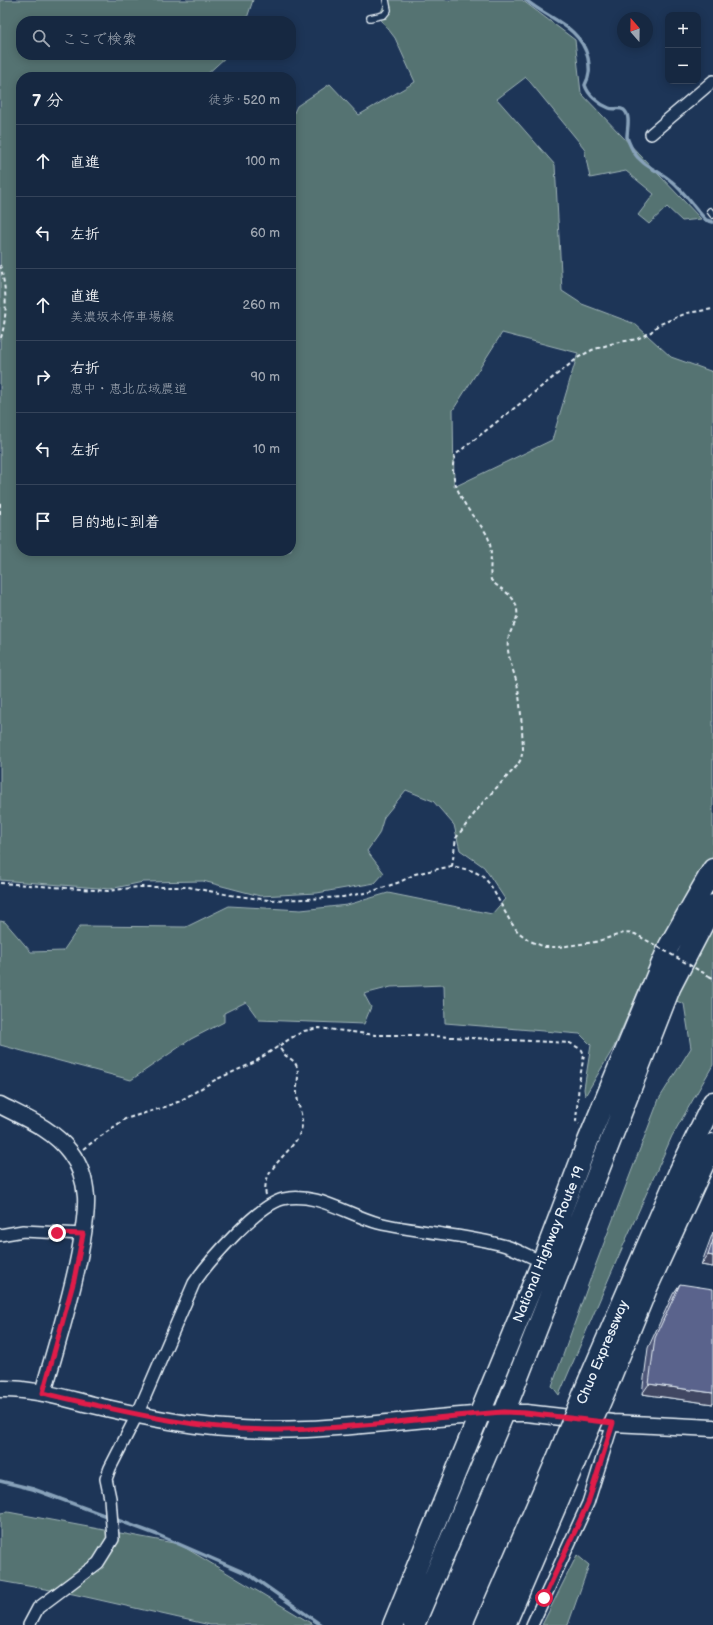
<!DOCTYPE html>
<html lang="ja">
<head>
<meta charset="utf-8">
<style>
	:root { --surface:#162841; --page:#23344c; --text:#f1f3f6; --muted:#9ea6b1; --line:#35445a }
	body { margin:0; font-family:"Balsamiq Sans","Klee One",sans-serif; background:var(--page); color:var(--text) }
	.controls { position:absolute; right:12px; top:12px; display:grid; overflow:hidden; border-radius:8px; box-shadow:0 2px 10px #0003 }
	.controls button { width:36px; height:36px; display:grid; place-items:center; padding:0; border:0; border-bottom:1px solid var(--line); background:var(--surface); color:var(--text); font:20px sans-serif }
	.compass { position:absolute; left:617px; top:12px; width:36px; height:36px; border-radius:50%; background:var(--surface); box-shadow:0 2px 10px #0003; rotate:340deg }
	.stop { position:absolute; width:12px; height:12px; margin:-9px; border:3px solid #e11d48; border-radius:50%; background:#fff }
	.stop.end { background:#e11d48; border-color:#fff; box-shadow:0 1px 4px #0008 }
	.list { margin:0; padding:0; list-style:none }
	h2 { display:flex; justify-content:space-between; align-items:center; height:52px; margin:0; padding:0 16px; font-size:17px }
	h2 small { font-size:13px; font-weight:400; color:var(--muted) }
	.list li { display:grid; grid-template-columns:26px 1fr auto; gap:12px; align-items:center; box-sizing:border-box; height:72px; padding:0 16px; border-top:1px solid var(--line) }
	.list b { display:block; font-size:15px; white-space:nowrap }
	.list p { margin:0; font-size:13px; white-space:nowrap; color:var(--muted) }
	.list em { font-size:13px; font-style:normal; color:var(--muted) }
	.icon { flex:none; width:22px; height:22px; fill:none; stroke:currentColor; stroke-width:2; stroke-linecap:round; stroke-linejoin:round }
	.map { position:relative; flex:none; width:713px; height:1625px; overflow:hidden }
	.search { position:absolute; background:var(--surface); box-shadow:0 2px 10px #0003; left:16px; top:16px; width:280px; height:44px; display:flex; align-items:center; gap:10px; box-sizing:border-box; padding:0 14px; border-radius:16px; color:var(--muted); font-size:15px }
	.panel { position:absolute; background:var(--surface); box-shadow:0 2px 10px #0003; left:16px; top:72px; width:280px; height:484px; border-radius:16px }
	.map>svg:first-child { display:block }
	.green { fill:#547372; stroke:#9eb2b5; fill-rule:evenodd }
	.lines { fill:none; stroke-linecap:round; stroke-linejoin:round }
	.stream { stroke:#88a2ba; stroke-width:3.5 }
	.lane-casing { stroke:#e8f1f8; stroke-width:8 }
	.street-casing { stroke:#e8f1f8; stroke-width:14 }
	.secondary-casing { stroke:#e8f1f8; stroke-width:19 }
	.highway-casing { stroke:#e8f1f8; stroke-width:23 }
	.path { stroke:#e8f1f8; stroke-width:2; stroke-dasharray:4 3; stroke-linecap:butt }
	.lane { stroke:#1d3557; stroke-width:5.5 }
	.street { stroke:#1d3557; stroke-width:11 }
	.secondary { stroke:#1d3557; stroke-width:16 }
	.highway { stroke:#1d3557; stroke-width:20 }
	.highway-bridge-casing { stroke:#e8f1f8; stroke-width:23; stroke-linecap:butt }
	.path-bridge { stroke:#e8f1f8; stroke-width:2; stroke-dasharray:4 3; stroke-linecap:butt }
	.highway-bridge { stroke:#1d3557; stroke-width:20 }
	.wall { fill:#4d5678; stroke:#e8f1f8 }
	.shaded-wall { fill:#3f4662; stroke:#e8f1f8 }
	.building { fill:#5a648c; stroke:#e8f1f8 }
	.route { stroke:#e11d48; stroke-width:5 }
	.labels { text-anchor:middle; stroke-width:3; stroke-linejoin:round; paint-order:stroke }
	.street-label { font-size:14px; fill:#e8f1f8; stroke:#1d3557 }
</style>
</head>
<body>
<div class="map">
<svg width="713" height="1625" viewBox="0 0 713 1625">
	<rect width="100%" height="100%" fill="#1d3557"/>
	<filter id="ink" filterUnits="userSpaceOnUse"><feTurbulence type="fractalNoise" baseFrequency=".025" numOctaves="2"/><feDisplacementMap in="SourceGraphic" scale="8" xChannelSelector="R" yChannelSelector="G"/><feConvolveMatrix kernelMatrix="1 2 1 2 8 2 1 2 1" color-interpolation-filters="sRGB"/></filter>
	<g filter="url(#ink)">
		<path class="green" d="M0,0H253L246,21H21V55H228L204,77H21V551H291V119L297,106L330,84L359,115L415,82L395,38L379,17L386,0H522L575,40L581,93L701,219L682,221L667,207L649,224L638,215L654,194L626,171L590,178L584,148L526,77L497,99L555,165L562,291L582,304L635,324L671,357L713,372V1065L672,1136L612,1271L559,1395L552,1386L591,1277L659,1099L691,1048L684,1004L640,987L614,1047L585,1096L584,1089L591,1045L580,1034L445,1023L444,985L391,987L364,994L371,1007L364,1024L259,1020L246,1002L224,1013V1022L191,1039L131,1080L0,1045V921L5,922L31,952L63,951L80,926L186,927L229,906L301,910L347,905L388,893L492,914L505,899L484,867L460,850L454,825L433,801L406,790L384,817L379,834L367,851L384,873L375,883L317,893L260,896L203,881L143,882L110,889L0,880ZM502,333L578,353L552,440L454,487L453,410Z
			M8,1512L179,1544L314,1625H210L73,1594L0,1581V1513Z
			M577,1555L589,1565L568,1625H542Z"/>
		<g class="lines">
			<path class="stream" d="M526,0C548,19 581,26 588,58C590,69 590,75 585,85C588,95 599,104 609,108C614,110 619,107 624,110C631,116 627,129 627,137C628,141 631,147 633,151C642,166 658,170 671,181C685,192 694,208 706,220L713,222
				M0,1481L33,1489L158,1535L250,1575L321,1625"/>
			<defs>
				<path id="lane" d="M370,18L384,15L388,10L386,0
					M710,211L713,215"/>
				<path id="street" d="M651,134L713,81
					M0,1235L23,1231L83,1234
					M29,1625L38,1608L98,1563L113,1539L110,1498L106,1479L110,1468L137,1415L194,1283C209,1261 258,1205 283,1199C315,1191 348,1215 378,1223C420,1233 465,1234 506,1246C518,1250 531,1257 542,1262
					M532,1625L588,1503L613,1423"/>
				<path id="secondary" d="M0,1105C25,1118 53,1129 70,1152C80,1165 85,1181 86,1197C87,1215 83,1234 80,1252C71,1300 56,1346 43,1393
					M0,1389C30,1388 60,1397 89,1404C127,1413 166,1422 205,1426C305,1438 404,1418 504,1413H526L613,1423L713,1428"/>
				<path id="highway" d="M589,1380L679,1172L713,1102
					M606,1389L647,1288L713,1144
					M393,1625L542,1262L588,1141L669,946L713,869
					M414,1625L504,1413L670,988L713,905
					M485,1625L556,1461
					M505,1625L574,1464"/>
			</defs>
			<use href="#lane" class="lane-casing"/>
			<use href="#street" class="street-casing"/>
			<use href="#secondary" class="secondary-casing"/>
			<use href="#highway" class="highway-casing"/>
			<path class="path" d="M0,265C7,289 8,317 0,341
				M0,503V517
				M452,866L456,838L484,801L517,766L521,759L523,749C522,729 521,708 518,688C515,673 506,656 508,640C510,627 521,621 516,605C512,593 499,589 491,580C489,566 493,553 489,540C486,530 478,523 472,515C460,498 448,475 455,455L579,357L592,350L614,343L637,339L651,332L658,325L687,313L713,309
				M0,883L108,891L138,887H188L230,895L269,900L306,899L343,897L370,892L400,882L415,874L452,866L473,871L483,876L491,886L510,921L518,932L530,941L545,947H559L595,942L624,933L635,934L646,940
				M709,976L713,978
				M83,1149L125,1119L168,1106L180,1101L215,1080L253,1063L291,1038L304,1031L319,1028L376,1035H413L570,1043L582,1050L584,1055L579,1083L576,1121L579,1124
				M266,1195C260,1168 294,1153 301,1130C305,1117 297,1106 297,1093C296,1084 301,1072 295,1063C292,1059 287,1057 284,1054C282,1052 280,1048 278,1046"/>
			<use href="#lane" class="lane"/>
			<use href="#street" class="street"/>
			<use href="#secondary" class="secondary"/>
			<use href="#highway" class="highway"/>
			<defs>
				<path id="highway-bridge" d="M556,1461L589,1380
					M574,1464L606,1389"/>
			</defs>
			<use href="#highway-bridge" class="highway-bridge-casing"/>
			<path class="path-bridge" d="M646,940L709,976"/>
			<use href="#highway-bridge" class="highway-bridge"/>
		</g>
		<path class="wall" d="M713,1232V1267L701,1265Z
			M680,1284L713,1404L642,1394L648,1348L673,1294Z"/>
		<path class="shaded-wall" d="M708,1255L713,1256V1267L701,1265Z
			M649,1384L713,1393V1404L642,1394Z"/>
		<path class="building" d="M713,1240V1256L708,1255Z
			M680,1284L713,1289V1393L649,1384L655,1338Z"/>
	</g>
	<g class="lines" filter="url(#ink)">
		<path class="route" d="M57,1233L83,1234L74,1280L43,1393C121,1411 199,1431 280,1430C354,1429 429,1417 504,1412L526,1413L613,1423L588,1503L544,1598"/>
	</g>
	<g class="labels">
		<g class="street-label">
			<text transform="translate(548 1244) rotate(-68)" y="5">National Highway Route 19</text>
			<text transform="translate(602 1352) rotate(-67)" y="5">Chuo Expressway</text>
		</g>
	</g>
</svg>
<div class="controls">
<button>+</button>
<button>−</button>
</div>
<svg class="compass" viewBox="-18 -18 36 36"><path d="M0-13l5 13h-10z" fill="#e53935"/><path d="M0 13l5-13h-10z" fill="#9ea6b1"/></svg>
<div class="stop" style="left:544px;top:1598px"></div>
<div class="stop end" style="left:57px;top:1233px"></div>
<div class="search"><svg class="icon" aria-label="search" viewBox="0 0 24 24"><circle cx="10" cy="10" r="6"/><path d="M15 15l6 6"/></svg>ここで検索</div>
<section class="panel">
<h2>7 分<small>徒歩 · 520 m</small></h2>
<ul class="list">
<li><svg class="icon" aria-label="ahead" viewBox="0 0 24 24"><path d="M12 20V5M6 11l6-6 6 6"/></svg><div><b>直進</b></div><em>100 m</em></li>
<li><svg class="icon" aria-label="left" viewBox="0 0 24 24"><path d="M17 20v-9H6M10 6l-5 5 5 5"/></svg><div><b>左折</b></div><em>60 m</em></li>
<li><svg class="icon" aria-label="ahead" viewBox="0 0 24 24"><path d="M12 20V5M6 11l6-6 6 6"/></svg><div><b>直進</b><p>美濃坂本停車場線</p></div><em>260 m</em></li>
<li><svg class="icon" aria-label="right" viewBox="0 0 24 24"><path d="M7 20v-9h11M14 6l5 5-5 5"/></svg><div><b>右折</b><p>恵中・恵北広域農道</p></div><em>90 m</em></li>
<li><svg class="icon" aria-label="left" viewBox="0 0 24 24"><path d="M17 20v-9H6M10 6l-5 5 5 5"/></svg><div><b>左折</b></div><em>10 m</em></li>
<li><svg class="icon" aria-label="arrive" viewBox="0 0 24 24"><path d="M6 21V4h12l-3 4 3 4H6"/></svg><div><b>目的地に到着</b></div></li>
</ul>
</section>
</div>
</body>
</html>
